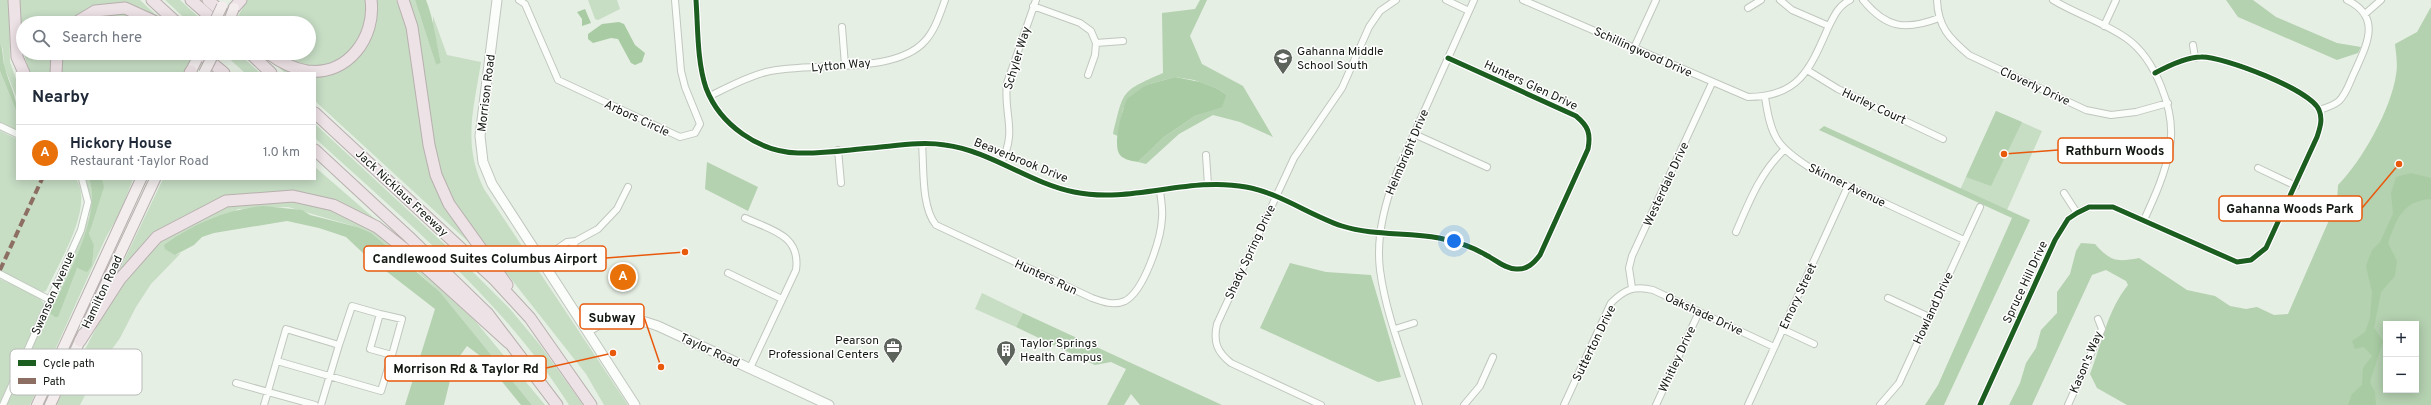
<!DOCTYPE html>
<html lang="en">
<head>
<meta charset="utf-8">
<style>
	:root { --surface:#fff; --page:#f6f6f7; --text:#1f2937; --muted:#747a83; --line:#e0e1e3; --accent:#5d645c }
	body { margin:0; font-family:Overpass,sans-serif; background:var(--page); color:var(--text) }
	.controls { position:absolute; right:12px; bottom:12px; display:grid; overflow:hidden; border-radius:0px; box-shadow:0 2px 10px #0003 }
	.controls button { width:36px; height:36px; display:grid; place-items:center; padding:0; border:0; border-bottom:1px solid var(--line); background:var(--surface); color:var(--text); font:20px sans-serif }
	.you { position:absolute; left:1454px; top:241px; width:14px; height:14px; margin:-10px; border:3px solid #fff; border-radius:50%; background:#1a73e8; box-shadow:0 0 0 6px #1a73e833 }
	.badge { display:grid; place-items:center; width:26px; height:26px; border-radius:50%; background:var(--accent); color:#fff; font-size:13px; font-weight:700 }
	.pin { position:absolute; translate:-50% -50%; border:2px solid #fff; box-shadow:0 1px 4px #0006 }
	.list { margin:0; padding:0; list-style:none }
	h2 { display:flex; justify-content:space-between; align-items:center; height:52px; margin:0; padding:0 16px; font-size:17px }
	h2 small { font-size:13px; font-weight:400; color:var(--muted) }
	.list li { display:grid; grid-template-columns:26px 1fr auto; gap:12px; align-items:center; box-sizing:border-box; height:56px; padding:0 16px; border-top:1px solid var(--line) }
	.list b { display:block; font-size:15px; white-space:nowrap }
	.list p { margin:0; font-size:13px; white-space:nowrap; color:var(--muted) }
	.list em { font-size:13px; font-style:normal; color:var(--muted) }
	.icon { flex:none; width:22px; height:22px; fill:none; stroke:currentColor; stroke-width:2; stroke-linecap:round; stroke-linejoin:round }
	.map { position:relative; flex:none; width:2431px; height:405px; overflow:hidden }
	.search { position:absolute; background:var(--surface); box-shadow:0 2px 10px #0003; left:16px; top:16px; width:300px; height:44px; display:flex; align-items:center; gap:10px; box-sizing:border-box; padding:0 14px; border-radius:22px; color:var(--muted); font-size:15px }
	.panel { position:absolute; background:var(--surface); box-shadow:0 2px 10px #0003; left:16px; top:72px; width:300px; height:108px; border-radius:0px }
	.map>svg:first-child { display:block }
	.green { fill:#c7ddc4 }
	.forest { fill:#b4d1b0; fill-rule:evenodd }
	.water { fill:#a8cba3 }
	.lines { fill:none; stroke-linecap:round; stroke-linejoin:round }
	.street-casing { stroke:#c0c7be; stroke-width:8 }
	.secondary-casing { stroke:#c0c7be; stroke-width:11 }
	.primary-casing { stroke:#b8b0af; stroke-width:12 }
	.highway-casing { stroke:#b8b0af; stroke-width:13 }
	.street { stroke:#fbfdfb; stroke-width:6 }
	.secondary { stroke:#fbfdfb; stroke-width:9 }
	.primary { stroke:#f3edee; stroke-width:10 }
	.highway { stroke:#ede2e5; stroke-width:11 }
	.primary-bridge-casing { stroke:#b8b0af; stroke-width:12; stroke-linecap:butt }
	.primary-bridge { stroke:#f3edee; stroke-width:10 }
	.quiet { stroke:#8d6e63; stroke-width:4; stroke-dasharray:8 4; stroke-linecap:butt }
	.cycleway-casing { stroke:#fff; stroke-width:8 }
	.cycleway { stroke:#1b5e20; stroke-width:5 }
	.labels { text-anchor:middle; stroke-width:3; stroke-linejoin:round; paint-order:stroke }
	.poi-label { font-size:12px; fill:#131912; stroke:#fff; text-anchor:start }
	.street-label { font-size:12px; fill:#131912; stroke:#fff }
	.key { fill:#fff; stroke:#b8bab8; stroke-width:1 }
	.key-label { font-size:11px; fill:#131912 }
	.leader { fill:none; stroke:#e8590c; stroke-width:1.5 }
	.callout-dot { fill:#e8590c; stroke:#fff; stroke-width:1.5 }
	.callout { fill:#fff; stroke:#e8590c; stroke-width:1.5 }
	.callout-label { font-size:13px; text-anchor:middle; font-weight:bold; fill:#131912 }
</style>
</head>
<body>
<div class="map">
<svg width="2431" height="405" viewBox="0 0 2431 405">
	<rect width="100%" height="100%" fill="#e6efe4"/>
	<path class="green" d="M0,0H9L10,62L17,82V99L4,66L3,50L0,43Z
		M17,0H140L157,16L156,18L116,3L98,6L70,23H23V53H53L52,73H30C21,49 19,26 17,0Z
		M165,0H180L205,23H190Z
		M247,0H368L369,19L351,53L326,66L312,67L297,65L274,53H309V23H240L236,20Z
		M375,0H396L410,35L430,163L474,247L315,101V73H285L273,62L316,73L358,54Z
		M409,0H415L436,65L441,63L433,29V16L447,55L481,62C474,108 462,144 484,189L628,405H604L586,374L475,233L452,200L440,174L434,149L418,29Z
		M588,0H617L620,9L598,20L595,19Z
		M115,10L151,23H79L84,19Z
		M60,53H187L192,57L183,73H59Z
		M223,53H238L260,73H245Z
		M0,71L17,113V131L0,123Z
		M1996,111L2042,131L2007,210L1960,190Z
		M315,124L455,254L510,309L540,345L583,405H569C503,300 405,221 315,138Z
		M0,131L17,139V179H76C95,206 58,264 46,291L41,293L0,272Z
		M315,167L375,219L373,220L281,192L242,194L206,205L174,221L160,231L118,273L163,179H315Z
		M85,179H89C100,208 84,240 76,269L92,265L94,245L89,235L102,179H133L120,213L106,237L30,405H5L89,217L91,202Z
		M282,200L320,205L355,218L389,240L476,322L545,405H532L440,292L403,259L357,227L288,207L238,209L175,255L181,253L151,284L136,307L120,338L100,366L80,405H56L116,290L159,241L203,215L235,204Z
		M0,279L39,297L44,304L0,403Z
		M982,293L1023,313L1016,327L975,309Z"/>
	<path class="forest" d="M415,0H426C434,20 436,42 441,63L436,65Z
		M1200,0H1207L1190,36L1202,64L1243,86L1273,137L1240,122L1213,115L1179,134L1146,164L1138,162L1164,137L1195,116L1222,106L1227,95L1218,89L1194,80L1175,77L1146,85L1123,109L1118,136L1113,134C1124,90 1120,92 1163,73L1162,13L1195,9Z
		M2226,0H2253L2276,17L2337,43L2361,47L2358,53L2337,60L2238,17Z
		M2431,7V405H2127L2097,388L2090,374C2102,343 2107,311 2128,285L2126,281L2106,270L2092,275L2032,405H2009L2020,383L2026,363L2036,348L2041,330L2057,313V292L2070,274L2076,251L2081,243L2095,244C2111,262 2117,262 2139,258L2187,290L2215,296L2230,306L2246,309L2257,307L2274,315L2288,314L2337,202L2338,185C2362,161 2391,109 2396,75C2398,65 2396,54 2395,44L2417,32ZM2386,324H2416V390H2386Z
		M0,43C4,52 2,60 5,68C9,84 17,96 17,113L0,71Z
		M1996,111L2022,122L1991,186L1966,177Z
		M1824,126L2030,220L1944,405H1925L1938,385L2012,218L1819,130Z
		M707,162L758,187L748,211L705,189Z
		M89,179H102L104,187L89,234L94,245L93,256L92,265L87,272L77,268L58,317H55L50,313C66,278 103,215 89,179Z
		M263,206L302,210L310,215L357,227L371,233L440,292L532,405H521L483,358L467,346L454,364L444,405H405L435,309L364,254L346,237L319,228L287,221L214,233L202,237L194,245L175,255L165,249L164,245C195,223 226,210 263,206Z
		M1290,263L1326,272L1371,275L1401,377L1378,382L1260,328Z
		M1023,313L1222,405H1140L1131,394L1124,405H1107L1126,369L1111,362L1095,365L1016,327Z"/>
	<path class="water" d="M585,9L591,23L582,26V19L577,12Z
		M619,22L624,24L635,45L645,53L642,62L635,65L631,63L618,39L611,38L593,43L588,39V34L602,24Z
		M1175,77L1200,82L1218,89L1227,95L1222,107L1195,116L1164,137L1138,162C1133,161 1124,160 1120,155C1112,146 1122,111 1127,99L1146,85Z
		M2411,173L2431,178V199C2402,201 2397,219 2388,243L2397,261L2395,276L2381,292L2374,328L2383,341L2370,382L2375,392L2376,405H2348L2352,394L2362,385L2363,368L2372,356L2364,347L2355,349L2352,341L2365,332L2370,318L2372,292L2366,266L2372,250L2380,242L2393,214L2391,193L2396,177Z"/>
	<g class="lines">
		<defs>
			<path id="street" d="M519,0L525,4L558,80L680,137L695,133L700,124L685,87L681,71L675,0
				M696,0C698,28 697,61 706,88C720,125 759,152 798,153C822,154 847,150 871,148C895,146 921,141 945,145C991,151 1029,183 1074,192C1131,204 1189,176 1246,187C1280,193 1309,215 1342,226C1373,236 1407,232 1439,238C1454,241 1473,247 1486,255C1496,260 1505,269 1516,269C1527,270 1534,263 1540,255L1588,149C1591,133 1588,126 1576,116L1448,58
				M1446,0L1469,11
				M1523,0L1748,97C1799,97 1810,69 1828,28C1834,16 1838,6 1850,0
				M1780,0L1792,10L1829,26
				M1863,0C1886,28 1905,31 1939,18
				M1937,0C1938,27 1949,38 1969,55L2086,110L2111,115L2136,112L2168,103
				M2053,0C2076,14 2103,22 2126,38C2155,58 2176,111 2170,146C2166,172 2155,196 2144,220
				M1033,6L1080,23L1091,31L1096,43L1123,41
				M1748,8L1761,0
				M2365,14L2381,0
				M2104,26L2116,0
				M842,27L845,65
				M2193,45L2195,58
				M1634,48L1656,0
				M1807,70L1838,89L1943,139
				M1088,75L1095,55L1096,43
				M710,96C728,87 746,77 766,72C809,61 894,76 925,41C935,30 940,14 945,0
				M1765,97C1771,138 1777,147 1812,169L1964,240
				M2319,110C2326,108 2333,106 2339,101C2347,93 2350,81 2355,71C2367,44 2382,17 2347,0
				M0,126L17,134
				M1414,134L1487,167
				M922,144C924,167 921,207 936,225L1092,298C1103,302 1114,306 1125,301C1144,291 1161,239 1162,218C1163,209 1161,200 1160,191
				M838,150L841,183
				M1206,155L1208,185
				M1001,163C1018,130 1003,115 1007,83L1036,0
				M2258,168L2296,186
				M2064,193L2077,213
				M745,218C771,230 801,235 796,270L750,368
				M1736,232C1749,202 1760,173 1784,150
				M550,258L551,253L567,242L576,241L598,229L617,209L628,187
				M547,260H557L570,251L576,241
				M728,273L782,299
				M0,274L50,300
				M1632,288L1629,268L1632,256L1712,83
				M1888,298L1929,317
				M1395,329L1414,323
				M1782,329L1814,344
				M339,345L352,306L380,314
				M277,361L381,391L392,355L370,349L380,314L402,319L392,355
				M236,383L315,405
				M3,405L81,230L88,202L82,179
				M264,405L286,329L339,345L321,405
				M1321,405L1231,363C1217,352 1213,342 1217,324L1294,158L1342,88L1369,27L1380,11L1396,0
				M1419,405C1405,361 1386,316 1380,270C1376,238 1385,202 1397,172L1474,0
				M1464,405L1480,386L1493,357
				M1564,405L1611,303C1624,290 1634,285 1653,290L1774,347
				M1656,405L1699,312
				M1748,405L1848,186
				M1880,405L1899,383L1980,207
				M1980,405L2055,240L2068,219L2077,213L2089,207H2113L2237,262L2251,260L2266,248L2317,137C2320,128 2323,119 2319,110C2311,90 2223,56 2201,57C2187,57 2168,66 2155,73
				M2068,405L2102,329L2098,319"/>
			<path id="secondary" d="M497,0L480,136L483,162L492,184L635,405
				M589,330C617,313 628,316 658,326L829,405"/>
			<path id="primary" d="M190,73L200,53
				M89,320L155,179
				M37,405L141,179
				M50,405L83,334"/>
			<path id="highway" d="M14,0L17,57L24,73
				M152,0L177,23
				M191,0L217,23
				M208,0L234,23
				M403,0L412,27L429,145L436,175L449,204L507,285
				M234,8L241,0
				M75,23L95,11L125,8L158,23
				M200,53L224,73
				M250,53L271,73
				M268,53C279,61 294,69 307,71C348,76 376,37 371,0
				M56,73L57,53
				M190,73L191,71
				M315,113L495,280L530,318L591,405
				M315,150L409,237L488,314L557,405
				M80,341L120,279L157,237L226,201L293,196L333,205L377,227L411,254L509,343"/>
		</defs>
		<use href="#street" class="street-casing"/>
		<use href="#secondary" class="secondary-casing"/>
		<use href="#primary" class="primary-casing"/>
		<use href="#highway" class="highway-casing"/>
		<use href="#street" class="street"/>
		<use href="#secondary" class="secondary"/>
		<use href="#primary" class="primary"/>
		<use href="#highway" class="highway"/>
		<defs>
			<path id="primary-bridge" d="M214,23L222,6
				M228,23L234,8
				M204,73L214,53"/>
		</defs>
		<use href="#primary-bridge" class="primary-bridge-casing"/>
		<use href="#primary-bridge" class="primary-bridge"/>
		<path class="quiet" d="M0,270L42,179"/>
		<defs>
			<path id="cycleway" d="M696,0C698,28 697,61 706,88C720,125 759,152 798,153C822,154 847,150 871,148C895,146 921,141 945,145C991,151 1029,183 1074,192C1131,204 1189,176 1246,187C1280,193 1309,215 1342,226C1373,236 1407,232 1439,238C1454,241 1473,247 1486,255C1496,260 1505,269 1516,269C1527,270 1534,263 1540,255L1588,149C1591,133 1588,126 1576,116L1448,58
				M1980,405L2055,240L2068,219L2077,213L2089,207H2113L2237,262L2251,260L2266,248L2317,137C2320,128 2323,119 2319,110C2311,90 2223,56 2201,57C2187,57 2168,66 2155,73"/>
		</defs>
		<use href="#cycleway" class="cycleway-casing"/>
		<use href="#cycleway" class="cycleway"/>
	</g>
	<defs>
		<symbol id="school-pin" viewBox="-11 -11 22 30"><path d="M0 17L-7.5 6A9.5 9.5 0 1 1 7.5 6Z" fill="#5d645c" stroke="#fff"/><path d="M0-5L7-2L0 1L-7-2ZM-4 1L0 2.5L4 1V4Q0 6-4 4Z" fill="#fff"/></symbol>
		<symbol id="office-pin" viewBox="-11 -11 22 30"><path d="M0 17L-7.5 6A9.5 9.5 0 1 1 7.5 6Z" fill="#5d645c" stroke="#fff"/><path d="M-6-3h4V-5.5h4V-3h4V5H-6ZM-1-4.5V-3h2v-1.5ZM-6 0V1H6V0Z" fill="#fff"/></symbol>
		<symbol id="building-pin" viewBox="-11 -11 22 30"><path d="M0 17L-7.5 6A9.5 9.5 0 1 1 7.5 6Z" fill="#5d645c" stroke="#fff"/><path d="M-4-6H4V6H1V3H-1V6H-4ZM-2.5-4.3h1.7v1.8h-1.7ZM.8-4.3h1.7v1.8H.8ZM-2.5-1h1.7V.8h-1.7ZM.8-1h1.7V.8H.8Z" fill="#fff"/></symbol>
	</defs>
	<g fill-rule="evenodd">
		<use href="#school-pin" x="1272" y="47" width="22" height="30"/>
		<use href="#office-pin" x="882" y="336" width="22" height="30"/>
		<use href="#building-pin" x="995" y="339" width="22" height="30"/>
	</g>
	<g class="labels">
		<g class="poi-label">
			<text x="1297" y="55">Gahanna Middle<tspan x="1297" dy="14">School South</tspan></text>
			<text x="879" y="344" text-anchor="end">Pearson<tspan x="879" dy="14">Professional Centers</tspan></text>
			<text x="1020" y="347">Taylor Springs<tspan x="1020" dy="14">Health Campus</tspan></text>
		</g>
		<g class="street-label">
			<text transform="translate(1643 52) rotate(24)" y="4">Schillingwood Drive</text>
			<text transform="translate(1017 58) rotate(-73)" y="4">Schyler Way</text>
			<text transform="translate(841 65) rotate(-5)" y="4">Lytton Way</text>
			<text transform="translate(1531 85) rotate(25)" y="4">Hunters Glen Drive</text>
			<text transform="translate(2035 86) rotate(25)" y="4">Cloverly Drive</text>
			<text transform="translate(486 93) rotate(-83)" y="4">Morrison Road</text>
			<text transform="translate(1874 106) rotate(25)" y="4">Hurley Court</text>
			<text transform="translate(637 118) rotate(25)" y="4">Arbors Circle</text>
			<text transform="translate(1407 152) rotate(-67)" y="4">Helmbright Drive</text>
			<text transform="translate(1021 160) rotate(22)" y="4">Beaverbrook Drive</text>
			<text transform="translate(1666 184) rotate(-65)" y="4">Westerdale Drive</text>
			<text transform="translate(1847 185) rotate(26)" y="4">Skinner Avenue</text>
			<text transform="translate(402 193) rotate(43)" y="4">Jack Nicklaus Freeway</text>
			<text transform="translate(1250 252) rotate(-65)" y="4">Shady Spring Drive</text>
			<text transform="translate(1046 277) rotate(25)" y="4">Hunters Run</text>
			<text transform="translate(2025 282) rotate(-65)" y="4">Spruce Hill Drive</text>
			<text transform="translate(102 292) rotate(-65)" y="4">Hamilton Road</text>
			<text transform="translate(53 293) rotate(-66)" y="4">Swanson Avenue</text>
			<text transform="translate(1798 296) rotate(-65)" y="4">Emory Street</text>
			<text transform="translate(1933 308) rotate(-65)" y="4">Howland Drive</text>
			<text transform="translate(1704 314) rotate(25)" y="4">Oakshade Drive</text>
			<text transform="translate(1594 343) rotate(-64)" y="4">Sutterton Drive</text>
			<text transform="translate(710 350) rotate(25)" y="4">Taylor Road</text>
			<text transform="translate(1677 359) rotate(-65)" y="4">Whitley Drive</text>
			<text transform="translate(2086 362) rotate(-67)" y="4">Kason's Way</text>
		</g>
	</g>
	<rect x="10" y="349" width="132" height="46" rx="6" class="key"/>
	<rect x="18" y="360" width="18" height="6" fill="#1b5e20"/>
	<rect x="18" y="378" width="18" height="6" fill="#8d6e63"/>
	<g class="key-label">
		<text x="43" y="367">Cycle path</text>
		<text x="43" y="385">Path</text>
	</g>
	<path class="leader" d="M2004 154L2058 150M2399 164L2362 208M685 252L606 258M661 367L644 317M613 353L546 368"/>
	<g class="callout-dot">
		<circle cx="2004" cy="154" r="4"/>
		<circle cx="2399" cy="164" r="4"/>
		<circle cx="685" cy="252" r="4"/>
		<circle cx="661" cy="367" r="4"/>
		<circle cx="613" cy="353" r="4"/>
	</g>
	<g class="callout">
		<rect x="2058" y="138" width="115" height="25" rx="4"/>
		<rect x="2219" y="196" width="143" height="25" rx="4"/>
		<rect x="364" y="246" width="242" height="25" rx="4"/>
		<rect x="580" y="304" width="64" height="25" rx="4"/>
		<rect x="385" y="356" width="161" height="25" rx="4"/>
	</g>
	<g class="callout-label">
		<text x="2115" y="155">Rathburn Woods</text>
		<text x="2290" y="213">Gahanna Woods Park</text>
		<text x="485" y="263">Candlewood Suites Columbus Airport</text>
		<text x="612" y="322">Subway</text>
		<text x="466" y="373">Morrison Rd &amp; Taylor Rd</text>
	</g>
</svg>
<div class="controls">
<button>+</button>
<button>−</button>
</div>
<div class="you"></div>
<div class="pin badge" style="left:623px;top:277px;background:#e8710a">A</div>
<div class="search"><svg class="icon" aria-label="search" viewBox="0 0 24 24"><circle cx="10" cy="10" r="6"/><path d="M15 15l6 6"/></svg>Search here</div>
<section class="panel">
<h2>Nearby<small></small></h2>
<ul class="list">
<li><span class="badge" style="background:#e8710a">A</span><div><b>Hickory House</b><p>Restaurant · Taylor Road</p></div><em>1.0 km</em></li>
</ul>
</section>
</div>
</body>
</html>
